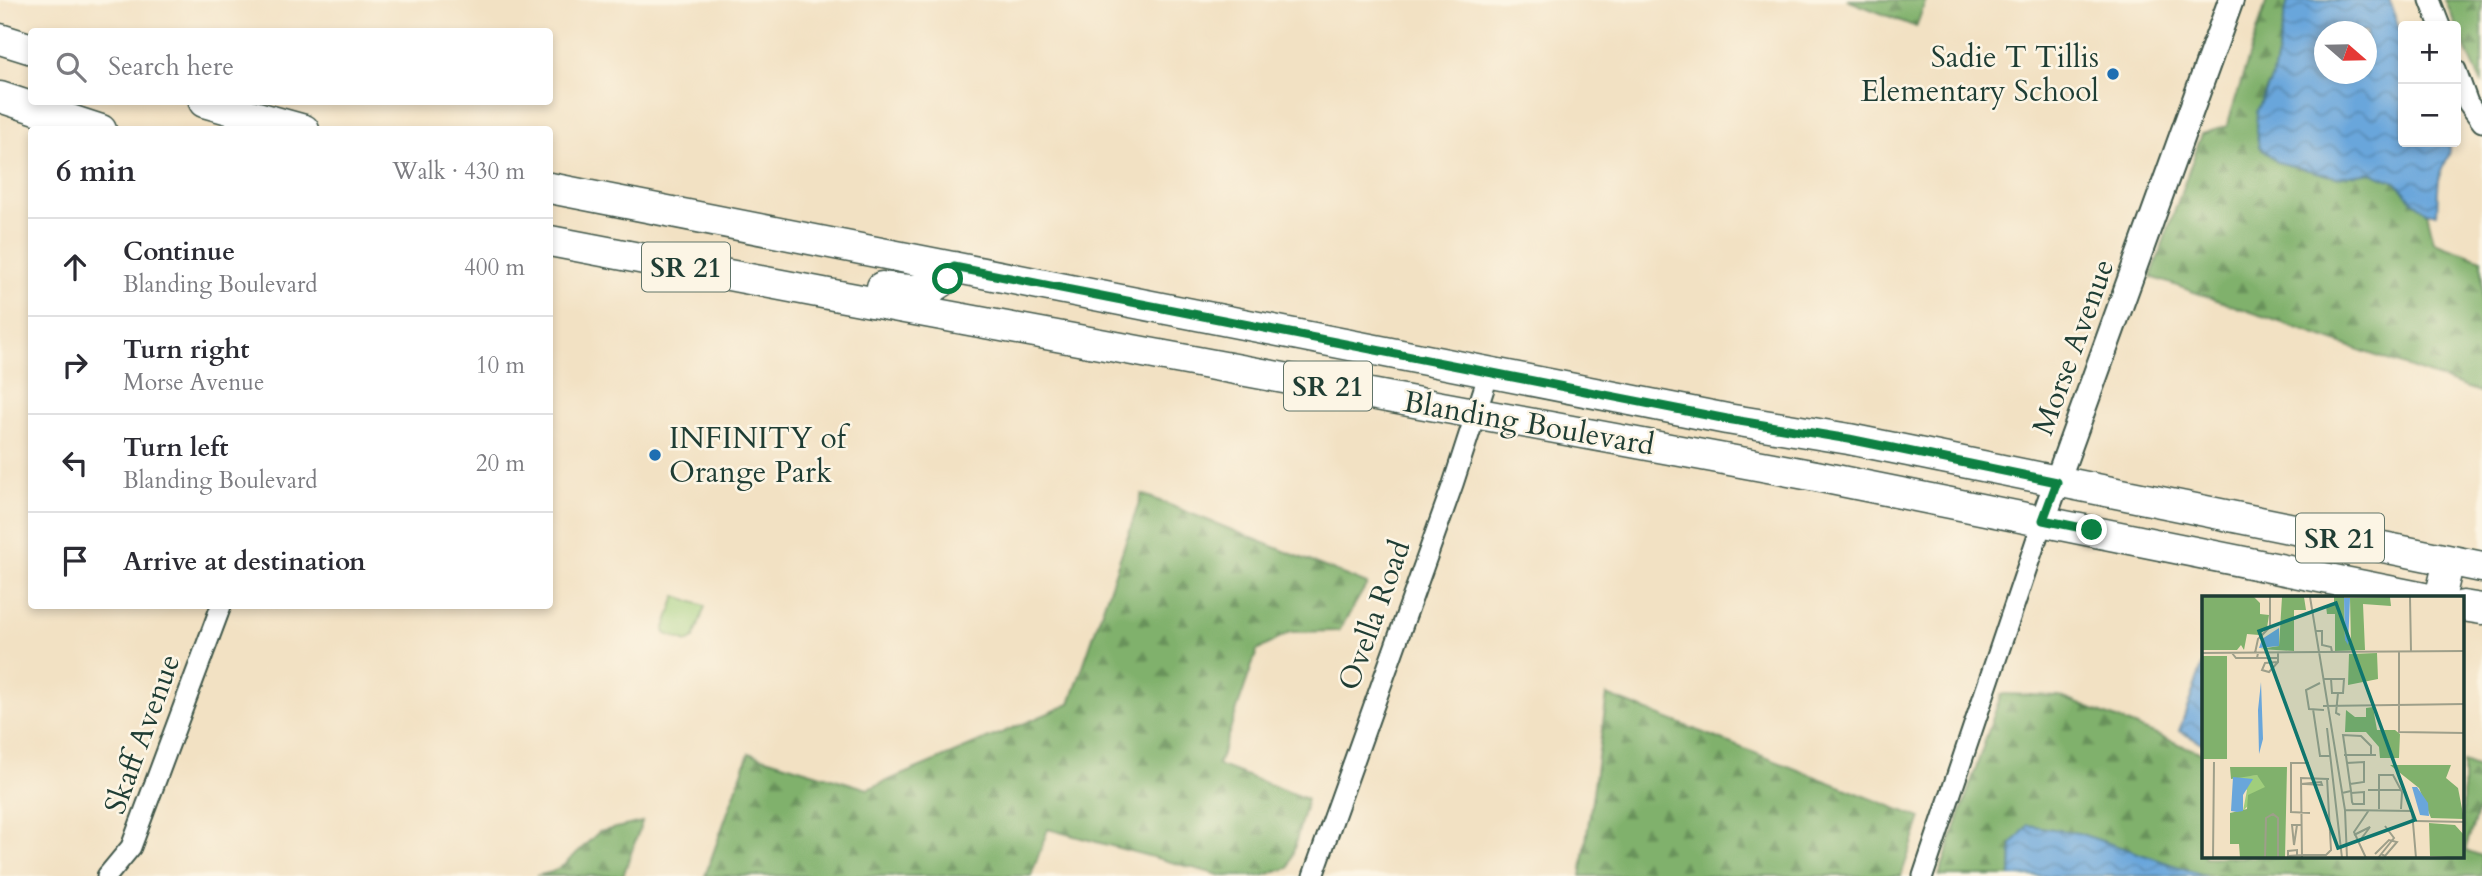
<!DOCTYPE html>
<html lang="en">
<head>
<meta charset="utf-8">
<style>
	:root { --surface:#fff; --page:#f2f2f3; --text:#2b2b33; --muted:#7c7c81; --line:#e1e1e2 }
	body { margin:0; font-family:Cardo,serif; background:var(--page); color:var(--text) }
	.controls { position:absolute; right:21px; top:21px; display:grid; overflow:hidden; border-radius:7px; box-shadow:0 4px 10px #0003 }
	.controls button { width:63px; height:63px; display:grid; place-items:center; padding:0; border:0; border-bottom:2px solid var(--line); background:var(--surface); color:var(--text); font:35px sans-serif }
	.compass { position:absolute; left:2314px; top:21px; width:63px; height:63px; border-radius:50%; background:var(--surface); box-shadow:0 4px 10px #0003; rotate:110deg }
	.stop { position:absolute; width:21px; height:21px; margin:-16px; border:5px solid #0b8043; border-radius:50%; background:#fff }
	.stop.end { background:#0b8043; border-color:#fff; box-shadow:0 2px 7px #0008 }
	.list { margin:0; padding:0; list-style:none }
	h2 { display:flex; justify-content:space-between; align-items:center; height:91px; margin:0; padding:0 28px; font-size:30px }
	h2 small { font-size:23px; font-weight:400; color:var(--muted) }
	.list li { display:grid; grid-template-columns:46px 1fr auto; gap:21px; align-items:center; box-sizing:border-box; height:98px; padding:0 28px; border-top:2px solid var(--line) }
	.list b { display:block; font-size:26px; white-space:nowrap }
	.list p { margin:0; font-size:23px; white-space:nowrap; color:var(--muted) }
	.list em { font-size:23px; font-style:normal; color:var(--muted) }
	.icon { flex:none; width:38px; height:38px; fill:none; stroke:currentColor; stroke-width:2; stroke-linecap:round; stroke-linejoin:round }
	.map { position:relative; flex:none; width:2482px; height:876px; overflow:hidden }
	.search { position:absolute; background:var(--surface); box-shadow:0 4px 10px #0003; left:28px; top:28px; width:525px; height:77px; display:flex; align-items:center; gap:18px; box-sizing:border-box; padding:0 24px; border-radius:7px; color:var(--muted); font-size:26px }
	.panel { position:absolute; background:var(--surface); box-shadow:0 4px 10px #0003; left:28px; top:126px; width:525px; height:483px; border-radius:7px }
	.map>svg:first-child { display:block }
	.forest { fill:url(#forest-firs); stroke:#507750; stroke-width:2 }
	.park { fill:#a0ce7c; stroke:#608658; stroke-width:2 }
	.water { fill:url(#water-waves); stroke:#447288; stroke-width:2; fill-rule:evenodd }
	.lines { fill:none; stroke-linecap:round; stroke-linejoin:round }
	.minor-casing { stroke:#3f5649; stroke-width:23 }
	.tertiary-casing { stroke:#3f5649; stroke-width:28 }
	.primary-casing { stroke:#3f5649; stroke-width:33 }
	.minor { stroke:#fff; stroke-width:19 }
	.tertiary { stroke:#fff; stroke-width:24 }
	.primary { stroke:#fff; stroke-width:30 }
	.route { stroke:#0b8043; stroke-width:9 }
	.poi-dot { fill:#1f6fb2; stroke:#fcf5e5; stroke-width:2.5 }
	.labels { text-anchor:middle; stroke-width:5; stroke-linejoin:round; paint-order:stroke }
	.shield { fill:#fcf5e5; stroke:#617469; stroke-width:2 }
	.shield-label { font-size:28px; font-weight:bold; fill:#1f3d34 }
	.poi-label { font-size:30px; fill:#1f3d34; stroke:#fcf5e5; text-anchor:end }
	.street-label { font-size:30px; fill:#1f3d34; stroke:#fcf5e5 }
	.inset-road { fill:none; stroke:#9e9f8a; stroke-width:2 }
	.view { fill:#0f766e; fill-opacity:0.15; stroke:#0f766e; stroke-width:3.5 }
	.inset-edge { fill:none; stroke:#1f3d34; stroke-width:3.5 }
</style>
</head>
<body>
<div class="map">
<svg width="2482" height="876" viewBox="0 0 2482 876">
	<defs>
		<pattern id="forest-firs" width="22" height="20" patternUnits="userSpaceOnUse" patternTransform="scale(1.75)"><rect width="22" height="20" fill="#80b16c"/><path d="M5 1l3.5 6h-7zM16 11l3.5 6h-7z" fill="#68915a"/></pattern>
		<pattern id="water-waves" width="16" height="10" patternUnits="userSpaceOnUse" patternTransform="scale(1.75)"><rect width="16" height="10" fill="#69a6db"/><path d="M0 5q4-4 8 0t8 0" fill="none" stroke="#5688b2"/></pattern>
	</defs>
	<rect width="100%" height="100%" fill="#fcf5e5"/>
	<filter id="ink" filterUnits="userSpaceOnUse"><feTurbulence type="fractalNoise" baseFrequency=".0143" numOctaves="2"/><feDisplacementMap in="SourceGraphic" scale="14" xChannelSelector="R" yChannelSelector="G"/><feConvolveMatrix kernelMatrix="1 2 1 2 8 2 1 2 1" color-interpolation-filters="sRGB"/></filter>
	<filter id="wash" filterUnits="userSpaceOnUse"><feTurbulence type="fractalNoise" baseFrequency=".00686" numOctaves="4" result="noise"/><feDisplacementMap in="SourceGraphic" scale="28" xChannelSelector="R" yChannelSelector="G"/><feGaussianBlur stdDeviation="1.57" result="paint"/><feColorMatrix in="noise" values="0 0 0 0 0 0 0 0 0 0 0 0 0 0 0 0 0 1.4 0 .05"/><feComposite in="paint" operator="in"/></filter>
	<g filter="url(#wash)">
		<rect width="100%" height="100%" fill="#f2e1c3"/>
		<path class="forest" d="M1847,0H1926L1916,27Z
			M2267,0H2288L2273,76L2263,95L2259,146L2277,162L2336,177L2371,172L2396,182L2413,201L2427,212L2434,242L2482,259V393L2151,277L2202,134L2227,126Z
			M2445,0H2482V84Z
			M1142,494L1367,584L1339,631L1290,632L1257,651L1218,765L1307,799L1289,868L1261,876H1223L1048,829L1031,876H705L749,753L868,789L1070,704Z
			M2001,694L2059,696L2204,754V857H2463V762L2482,769V798L2465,850L2482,856V876H2206L2078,833L2012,844L2011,876H1939Z
			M1607,695L1921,818L1901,876H1581Z
			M642,822L623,876H536L552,872L564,865L599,832Z"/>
		<path class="park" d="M676,596L705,606L694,638L687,642L666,634L664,631Z"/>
		<path class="water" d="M2288,0H2389L2403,39V142H2449C2453,155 2444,162 2440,174C2437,186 2438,201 2437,214L2427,212L2413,201L2396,182L2371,172L2336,177L2277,162L2259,146L2256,132L2257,111L2273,76ZM2324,32H2366V74H2324Z
			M2202,666L2204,667V744L2179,731Z
			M2028,825L2078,833L2206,876H2011L2012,844Z"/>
	</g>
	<g filter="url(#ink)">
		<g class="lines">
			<defs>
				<path id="minor" d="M2430,0L2440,26
					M2456,70L2468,103L2482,122
					M107,876L131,847L221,606
					M1313,876L1453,484L1489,373
					M1923,876L2043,520"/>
				<path id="tertiary" d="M2043,520L2231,0"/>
				<path id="primary" d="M0,39L32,49
					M0,97L101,130
					M204,102L304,130
					M550,188L1727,419L1849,439L2482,567
					M550,241L823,293L1816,476L2424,598
					M882,287C910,291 939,296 954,267
					M2440,598L2449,561
					M2463,606L2482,609"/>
			</defs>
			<use href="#minor" class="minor-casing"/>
			<use href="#tertiary" class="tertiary-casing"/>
			<use href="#primary" class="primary-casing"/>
			<use href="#minor" class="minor"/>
			<use href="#tertiary" class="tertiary"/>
			<use href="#primary" class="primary"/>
		</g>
	</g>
	<g class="lines" filter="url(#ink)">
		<path class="route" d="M948,279L954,267L1727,419L1849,439L2057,482L2043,520L2092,530"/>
	</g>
	<g class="poi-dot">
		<circle cx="2113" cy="74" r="7"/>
		<circle cx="655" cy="455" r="7"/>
	</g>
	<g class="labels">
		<g class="shield">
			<rect x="642" y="242.5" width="88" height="49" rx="5"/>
			<rect x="1284" y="361.5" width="88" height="49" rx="5"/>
			<rect x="2296" y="513.5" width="88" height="49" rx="5"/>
		</g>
		<g class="shield-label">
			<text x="686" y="277">SR 21</text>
			<text x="1328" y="396">SR 21</text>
			<text x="2340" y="548">SR 21</text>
		</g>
		<g class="poi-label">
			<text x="2099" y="67">Sadie T Tillis<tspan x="2099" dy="34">Elementary School</tspan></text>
			<text x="669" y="448" text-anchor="start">INFINITY of<tspan x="669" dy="34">Orange Park</tspan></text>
		</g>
		<g class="street-label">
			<text transform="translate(2073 347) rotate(-70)" y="10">Morse Avenue</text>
			<text transform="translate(1529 423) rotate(10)" y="10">Blanding Boulevard</text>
			<text transform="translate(1374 615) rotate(-70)" y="10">Ovella Road</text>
			<text transform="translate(142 734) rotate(-70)" y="10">Skaff Avenue</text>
		</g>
	</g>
	<g transform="translate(2202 596)">
		<rect width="262" height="262" fill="#f2e1c3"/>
		<path d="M55,179L63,185V192L41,215L45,194L31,181Z" fill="#a0ce7c"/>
		<path d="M0,1H52L58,7V18L67,19L65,32L57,39L45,38L42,54L39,49L35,54H0ZM80,1H102L104,14H92V55L58,53L77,50ZM132,1H142L143,44L149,48L148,2L188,1L189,10L161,8L163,54L133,55V18H125L124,10L132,9ZM175,57L176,83L146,89L147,58ZM0,60H25V163H0ZM171,111L175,134H193L198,138L197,162H178L177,151L164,136H143L144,114L153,121H164V112ZM188,169H249L244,182L256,192L262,223L229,222L217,192ZM28,171H85L83,262H38L37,248H28V217L45,213L46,199L63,191L55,179L29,183ZM227,227L253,229L262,239V262L228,260Z" fill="#80b16c"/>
		<path d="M142,2H148L146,49L143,44ZM77,32V50L57,52L60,43ZM59,86L61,143L57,158L56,114ZM31,181L51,183L41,199V215L35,216L29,215ZM210,191H215L226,207L227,220L218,219Z" fill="#69a6db"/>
		<path class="inset-road" d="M108,1L143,214L145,262M208,1L209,56M113,35H120V49L129,51L130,56M197,56V136L263,137M0,57L263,55M30,57L34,62H55L56,57M53,57L56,43L68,31V1M55,62H76M76,66L63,67L60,74L67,76L76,66V57M122,83H142L141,97H130L129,83M118,87L104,94L107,113L122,114M136,97L134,117L138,119M121,110L263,108M111,113L118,160H129M125,132L140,262M142,159H174M107,167H89V216L108,217M145,167L141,139L159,140L169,150V159M99,188L119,186L120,189L103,188M166,194H199M149,195L150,206L151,208H162V196L149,197M140,197L149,195L145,167L162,166V186L148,188M177,213V179H191L200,196L199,213M143,214L210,215L214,262M214,225L263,226M95,229L92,249L90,229H100M152,239L168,231L156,247M173,258L187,244L195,246L183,260L179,258M95,259V254L86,255V260L100,259H124L129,254L125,182M100,261L99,182L127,183M11,262L12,166M63,262L64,222L71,218L76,222V262M164,262L152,236L167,214M176,262L192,242L183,230"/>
		<path class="view" d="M134,7L213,224L136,252L57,35Z"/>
		<rect width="262" height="262" class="inset-edge"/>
	</g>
</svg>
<div class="controls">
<button>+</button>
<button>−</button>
</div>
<svg class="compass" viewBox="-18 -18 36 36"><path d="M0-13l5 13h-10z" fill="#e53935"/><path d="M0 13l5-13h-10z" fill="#7c7c81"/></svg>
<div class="stop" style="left:948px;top:279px"></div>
<div class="stop end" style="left:2092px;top:530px"></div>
<div class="search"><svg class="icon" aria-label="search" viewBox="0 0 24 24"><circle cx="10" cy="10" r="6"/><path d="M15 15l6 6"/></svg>Search here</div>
<section class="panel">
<h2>6 min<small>Walk · 430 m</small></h2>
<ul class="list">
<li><svg class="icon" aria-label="ahead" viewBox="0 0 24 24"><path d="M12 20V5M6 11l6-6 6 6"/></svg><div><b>Continue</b><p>Blanding Boulevard</p></div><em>400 m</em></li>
<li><svg class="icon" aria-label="right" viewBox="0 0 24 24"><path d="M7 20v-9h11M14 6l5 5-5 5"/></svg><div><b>Turn right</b><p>Morse Avenue</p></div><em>10 m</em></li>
<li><svg class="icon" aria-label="left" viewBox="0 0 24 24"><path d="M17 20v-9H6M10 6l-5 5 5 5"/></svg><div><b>Turn left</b><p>Blanding Boulevard</p></div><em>20 m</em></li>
<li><svg class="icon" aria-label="arrive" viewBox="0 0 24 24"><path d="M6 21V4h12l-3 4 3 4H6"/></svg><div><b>Arrive at destination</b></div></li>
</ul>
</section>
</div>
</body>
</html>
